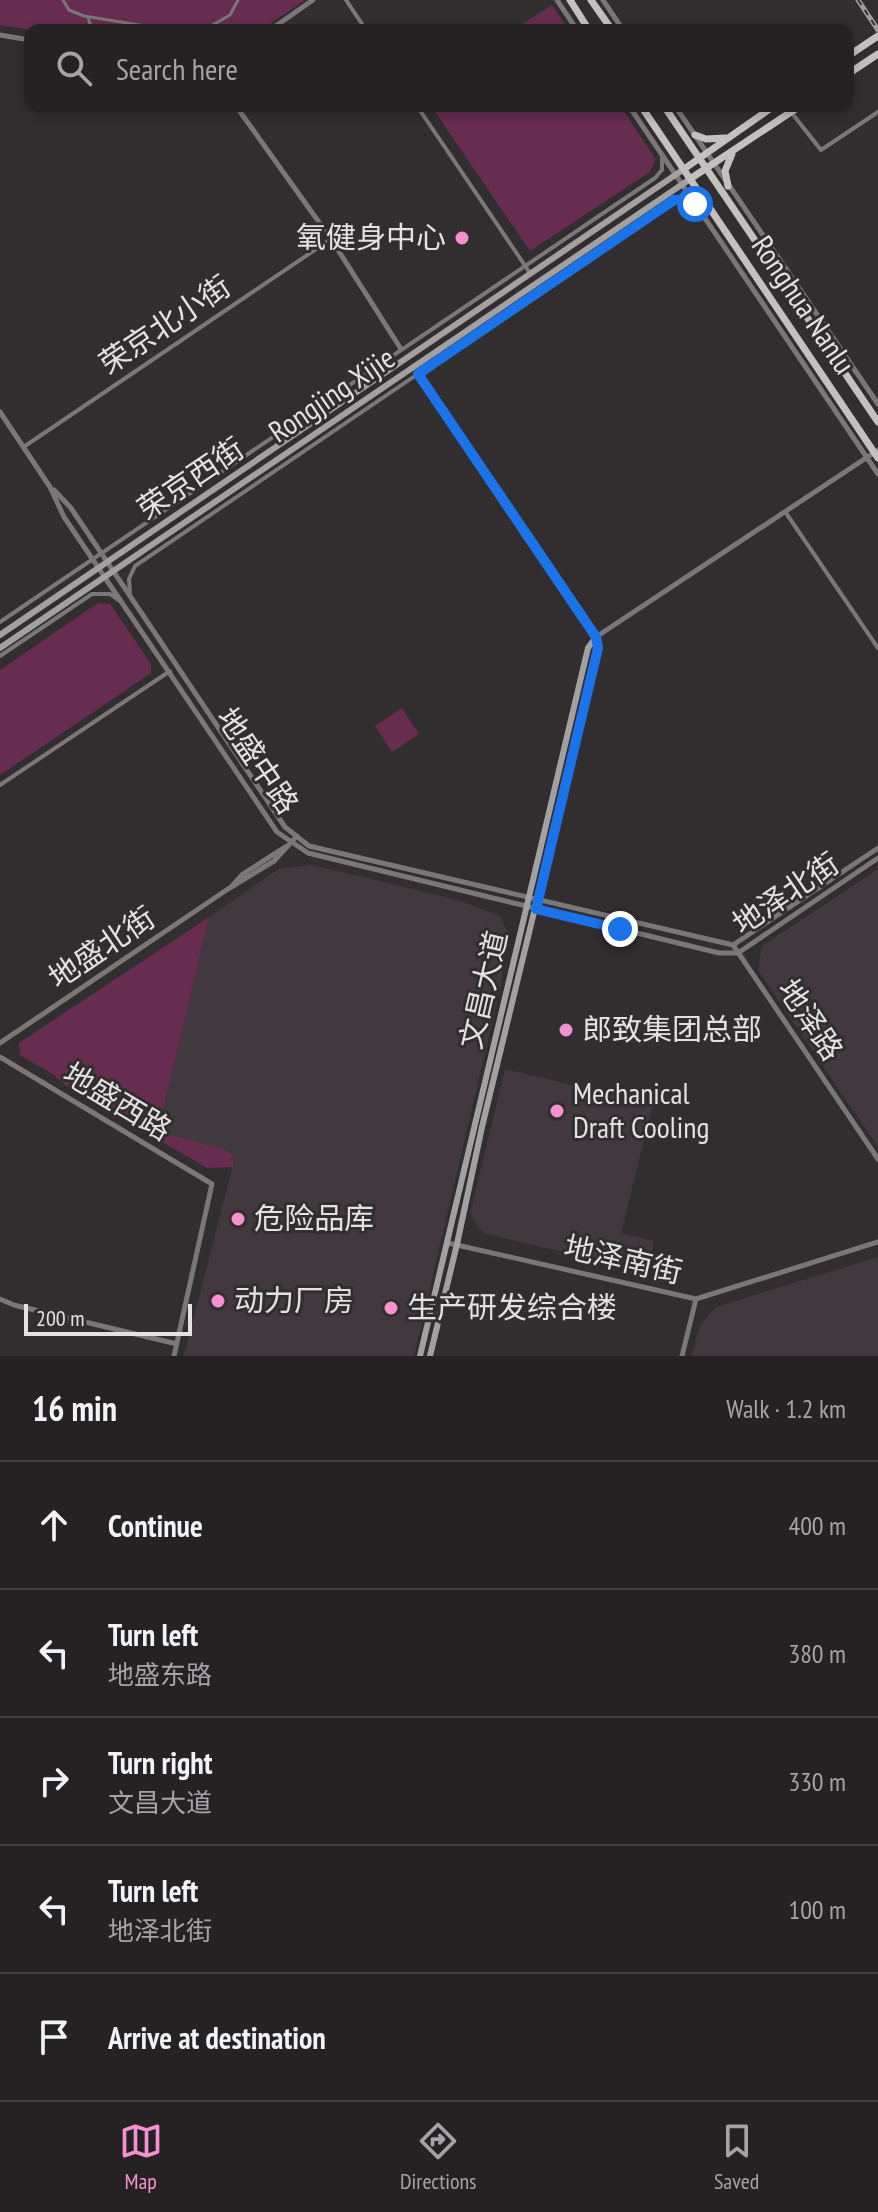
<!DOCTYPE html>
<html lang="en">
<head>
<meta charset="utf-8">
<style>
	:root { --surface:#262224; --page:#322f31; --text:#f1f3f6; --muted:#a4a4a6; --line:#423f41; --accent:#f690cf }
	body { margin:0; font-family:"PT Sans Narrow","Noto Sans SC",sans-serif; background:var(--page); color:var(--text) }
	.scale { position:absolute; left:24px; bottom:20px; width:168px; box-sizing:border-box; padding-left:8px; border:4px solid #e3e1e2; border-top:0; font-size:22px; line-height:28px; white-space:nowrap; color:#e3e1e2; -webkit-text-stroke:6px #322e30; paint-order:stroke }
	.stop { position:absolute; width:24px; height:24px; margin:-18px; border:6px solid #1a73e8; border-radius:50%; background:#fff }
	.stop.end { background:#1a73e8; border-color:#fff; box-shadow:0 2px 8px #0008 }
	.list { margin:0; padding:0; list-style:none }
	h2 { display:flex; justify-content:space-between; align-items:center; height:104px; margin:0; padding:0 32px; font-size:34px }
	h2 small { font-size:26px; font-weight:400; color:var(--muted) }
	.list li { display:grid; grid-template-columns:52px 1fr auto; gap:24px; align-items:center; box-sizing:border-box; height:128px; padding:0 32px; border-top:2px solid var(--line) }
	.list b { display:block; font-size:30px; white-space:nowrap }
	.list p { margin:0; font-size:26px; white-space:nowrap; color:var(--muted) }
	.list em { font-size:26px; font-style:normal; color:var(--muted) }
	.icon { flex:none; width:44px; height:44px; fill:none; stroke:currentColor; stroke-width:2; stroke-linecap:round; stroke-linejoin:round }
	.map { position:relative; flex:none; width:878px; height:1356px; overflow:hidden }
	.search { position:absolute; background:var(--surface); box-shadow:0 4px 12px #0003; left:24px; right:24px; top:24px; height:88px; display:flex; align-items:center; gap:20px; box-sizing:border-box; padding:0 28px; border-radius:16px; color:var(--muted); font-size:30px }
	.sheet { height:744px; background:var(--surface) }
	nav { display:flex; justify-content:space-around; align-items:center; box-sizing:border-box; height:112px; border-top:2px solid var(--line); background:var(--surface); font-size:22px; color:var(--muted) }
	nav a { display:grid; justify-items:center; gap:4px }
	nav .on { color:var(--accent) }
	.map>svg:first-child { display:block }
	.built { fill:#42393e }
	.green { fill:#662d51 }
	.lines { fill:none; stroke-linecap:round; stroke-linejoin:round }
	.pedestrian { stroke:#797778; stroke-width:3 }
	.minor { stroke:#797778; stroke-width:4 }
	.tertiary { stroke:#797778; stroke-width:5 }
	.secondary { stroke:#a3a0a2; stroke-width:6 }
	.primary { stroke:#c4c0c2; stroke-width:7 }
	.rail-casing { stroke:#a09d9f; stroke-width:5 }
	.rail { stroke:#322e30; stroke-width:2; stroke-dasharray:6; stroke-linecap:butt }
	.route { stroke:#1a73e8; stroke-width:10 }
	.poi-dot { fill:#f690cf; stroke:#322e30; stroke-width:3 }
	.labels { text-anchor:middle; stroke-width:6; stroke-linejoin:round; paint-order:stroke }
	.poi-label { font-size:30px; fill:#e3e1e2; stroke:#322e30; text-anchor:start }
	.street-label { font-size:30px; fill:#e3e1e2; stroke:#322e30 }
</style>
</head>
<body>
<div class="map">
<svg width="878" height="1356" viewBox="0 0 878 1356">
	<rect width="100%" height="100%" fill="#322e30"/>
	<path class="built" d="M312,865L458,900L500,916L509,935L503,963L502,980L414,1356H184L234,1161L227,1150L158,1133L209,917L279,869Z
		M878,869V1147L758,970L762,946Z
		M505,1069L653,1104L621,1233L654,1241L647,1272L483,1233L470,1214Z
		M878,1257V1356H692L700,1325L716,1307Z"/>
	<path class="green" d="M0,0H305L261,30H30L0,25Z
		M552,5L569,30H513Z
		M431,106H620L656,159L650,172L530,251Z
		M98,603L110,604L151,664V673L0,775V670Z
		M402,708L419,734L392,752L375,726Z
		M209,917L158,1132L227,1150L234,1157L233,1167L207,1168L65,1085L54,1075L20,1055L19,1043Z"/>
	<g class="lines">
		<path class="pedestrian" d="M63,0L69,10L84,16L170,30
			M88,17L90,24L97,30
			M204,30L230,15L238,0"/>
		<path class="minor" d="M346,0L366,30
			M417,106L530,273
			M791,112L821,150L878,112
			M25,446L331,239
			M786,513L878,648
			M130,593L129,579L135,566L674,200L685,199L692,202
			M0,622L655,178L662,170V157
			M0,656L92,594H110L120,601
			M0,785L170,671"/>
		<path class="tertiary" d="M557,0L577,30
			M603,0L623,30
			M270,30L313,0
			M0,35L30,40
			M236,106L331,239L401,349
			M629,106L878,474
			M675,106L878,404
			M418,374L596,637L878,450
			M0,412L50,487L64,517L277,832L308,853L719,953H738L878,858
			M54,490L71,508L285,827L309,846L733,945L878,848
			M232,886L243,874L285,847
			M733,945L878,1159
			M0,1043L228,889L274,861L297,836
			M0,1057L212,1184L174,1356
			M448,1243L696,1299L878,1242
			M0,1299L14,1305L177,1344
			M682,1356L696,1299"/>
		<path class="secondary" d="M0,635L684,169
			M0,648L690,179
			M420,1356L588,648L596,637
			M430,1356L457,1244L482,1127L598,648L596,637"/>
		<path class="primary" d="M570,0L589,30
			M591,0L612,30
			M848,56L878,36
			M848,74L878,54
			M641,106L878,458
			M664,106L878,422
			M695,135L706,139L725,138
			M684,169L774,106
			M690,179L800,106
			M728,186L725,171L732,154"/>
		<defs>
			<path id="rail" d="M858,0L878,30"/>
		</defs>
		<use href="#rail" class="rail-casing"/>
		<use href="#rail" class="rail"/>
	</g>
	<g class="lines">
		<path class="route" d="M620,929L536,909L598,648L596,637L418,374L674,200L685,199L695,204"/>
	</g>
	<g class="poi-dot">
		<circle cx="462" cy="238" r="8"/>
		<circle cx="566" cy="1030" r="8"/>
		<circle cx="557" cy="1111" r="8"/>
		<circle cx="238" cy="1219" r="8"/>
		<circle cx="218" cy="1301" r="8"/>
		<circle cx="391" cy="1308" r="8"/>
	</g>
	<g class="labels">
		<g class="poi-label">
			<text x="446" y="248" text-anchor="end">氧健身中心</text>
			<text x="582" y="1040">郎致集团总部</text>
			<text x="573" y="1104">Mechanical<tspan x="573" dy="34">Draft Cooling</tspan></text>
			<text x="254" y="1229">危险品库</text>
			<text x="234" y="1311">动力厂房</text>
			<text x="407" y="1318">生产研发综合楼</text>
		</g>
		<g class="street-label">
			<text transform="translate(803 305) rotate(56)" y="10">Ronghua Nanlu</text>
			<text transform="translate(165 325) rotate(-34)" y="10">荣京北小街</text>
			<text transform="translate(332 395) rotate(-34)" y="10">Rongjing Xijie</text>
			<text transform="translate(191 479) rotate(-34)" y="10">荣京西街</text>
			<text transform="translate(257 761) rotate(56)" y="10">地盛中路</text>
			<text transform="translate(786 894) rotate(-34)" y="10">地泽北街</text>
			<text transform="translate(102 948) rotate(-34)" y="10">地盛北街</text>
			<text transform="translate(484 990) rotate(-77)" y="10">文昌大道</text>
			<text transform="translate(810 1020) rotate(56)" y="10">地泽路</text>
			<text transform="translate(117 1102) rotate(31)" y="10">地盛西路</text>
			<text transform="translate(623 1260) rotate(13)" y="10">地泽南街</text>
		</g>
	</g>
</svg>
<div class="scale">200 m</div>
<div class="stop" style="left:695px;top:204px"></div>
<div class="stop end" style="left:620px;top:929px"></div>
<div class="search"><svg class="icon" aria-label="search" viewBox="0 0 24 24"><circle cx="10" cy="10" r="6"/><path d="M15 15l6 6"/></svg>Search here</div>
</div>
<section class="sheet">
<h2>16 min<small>Walk · 1.2 km</small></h2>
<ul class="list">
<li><svg class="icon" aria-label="ahead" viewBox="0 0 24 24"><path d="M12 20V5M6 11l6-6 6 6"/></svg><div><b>Continue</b></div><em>400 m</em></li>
<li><svg class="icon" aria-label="left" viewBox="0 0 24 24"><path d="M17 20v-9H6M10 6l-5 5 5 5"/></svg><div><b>Turn left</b><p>地盛东路</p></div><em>380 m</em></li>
<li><svg class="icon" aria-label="right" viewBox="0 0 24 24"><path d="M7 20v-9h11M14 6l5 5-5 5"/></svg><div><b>Turn right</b><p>文昌大道</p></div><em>330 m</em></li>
<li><svg class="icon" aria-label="left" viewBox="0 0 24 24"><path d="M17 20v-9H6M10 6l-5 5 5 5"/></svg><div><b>Turn left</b><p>地泽北街</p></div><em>100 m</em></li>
<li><svg class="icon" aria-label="arrive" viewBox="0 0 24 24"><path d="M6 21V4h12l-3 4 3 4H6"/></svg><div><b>Arrive at destination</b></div></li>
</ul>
</section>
<nav>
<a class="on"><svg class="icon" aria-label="map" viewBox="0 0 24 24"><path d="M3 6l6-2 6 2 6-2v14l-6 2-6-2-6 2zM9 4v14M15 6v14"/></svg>Map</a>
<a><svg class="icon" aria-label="directions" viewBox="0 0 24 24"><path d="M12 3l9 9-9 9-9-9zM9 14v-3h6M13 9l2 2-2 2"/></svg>Directions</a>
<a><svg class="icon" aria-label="saved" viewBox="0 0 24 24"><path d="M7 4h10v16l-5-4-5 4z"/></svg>Saved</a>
</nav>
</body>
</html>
